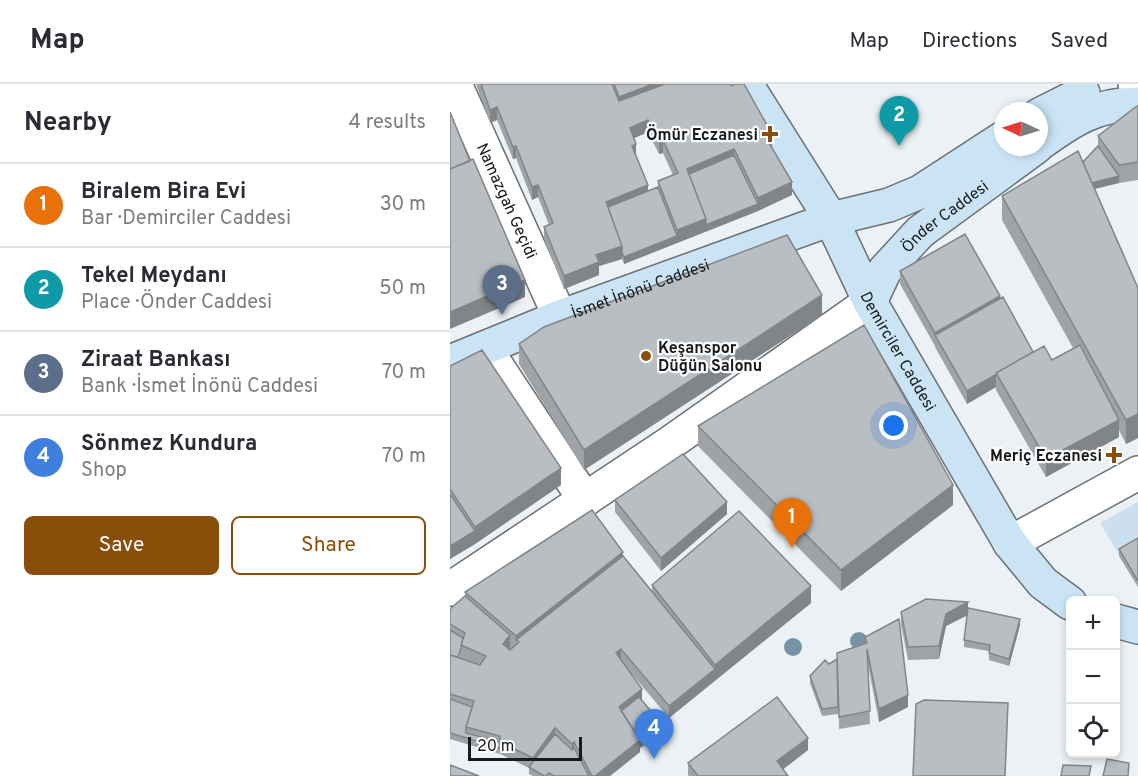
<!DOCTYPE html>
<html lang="en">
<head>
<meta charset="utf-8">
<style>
	:root { --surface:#fff; --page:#f7f7f7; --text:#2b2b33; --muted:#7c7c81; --line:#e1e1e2; --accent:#894e0a }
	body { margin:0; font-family:Overpass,sans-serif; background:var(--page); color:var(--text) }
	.controls { position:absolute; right:18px; bottom:18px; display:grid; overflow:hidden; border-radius:9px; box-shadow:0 3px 9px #0003 }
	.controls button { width:54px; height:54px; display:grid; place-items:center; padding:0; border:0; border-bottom:2px solid var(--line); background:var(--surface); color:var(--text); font:30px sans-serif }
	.compass { position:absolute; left:544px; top:18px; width:54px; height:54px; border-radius:50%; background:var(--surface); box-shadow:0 3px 9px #0003; rotate:274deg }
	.scale { position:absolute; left:18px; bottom:15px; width:114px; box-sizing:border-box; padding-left:6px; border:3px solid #181a1b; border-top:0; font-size:16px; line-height:21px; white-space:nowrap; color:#181a1b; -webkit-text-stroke:4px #fcfdfe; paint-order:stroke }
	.you { position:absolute; left:444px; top:342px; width:21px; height:21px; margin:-15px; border:4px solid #fff; border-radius:50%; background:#1a73e8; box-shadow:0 0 0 9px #1a73e833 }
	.badge { display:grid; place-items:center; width:39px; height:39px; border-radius:50%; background:var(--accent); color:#fff; font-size:20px; font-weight:700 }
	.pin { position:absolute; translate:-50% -50px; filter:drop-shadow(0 2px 3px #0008) }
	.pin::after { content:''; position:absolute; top:32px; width:21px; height:18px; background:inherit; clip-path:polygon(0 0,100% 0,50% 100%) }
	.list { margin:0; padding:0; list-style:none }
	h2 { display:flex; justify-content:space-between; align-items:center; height:78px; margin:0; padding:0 24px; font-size:26px }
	h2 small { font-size:20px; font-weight:400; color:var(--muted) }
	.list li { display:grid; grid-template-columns:39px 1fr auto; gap:18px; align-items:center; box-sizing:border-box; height:84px; padding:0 24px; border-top:2px solid var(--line) }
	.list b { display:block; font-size:22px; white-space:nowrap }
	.list p { margin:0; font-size:20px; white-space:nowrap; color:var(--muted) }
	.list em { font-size:20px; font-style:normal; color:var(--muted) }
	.actions { display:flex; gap:12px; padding:18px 24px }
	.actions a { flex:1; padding:14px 0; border:2px solid var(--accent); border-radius:9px; text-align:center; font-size:21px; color:var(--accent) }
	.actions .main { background:var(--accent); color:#fff }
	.icon { flex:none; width:33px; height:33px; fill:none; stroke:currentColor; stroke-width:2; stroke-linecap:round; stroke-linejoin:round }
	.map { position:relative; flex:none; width:688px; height:692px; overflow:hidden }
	header { display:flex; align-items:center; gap:36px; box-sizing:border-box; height:84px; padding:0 30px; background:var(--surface); border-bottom:2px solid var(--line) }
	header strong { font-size:28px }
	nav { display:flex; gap:33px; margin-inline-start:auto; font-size:21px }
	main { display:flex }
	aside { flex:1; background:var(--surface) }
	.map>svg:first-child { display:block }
	.green { fill:#cbdfee }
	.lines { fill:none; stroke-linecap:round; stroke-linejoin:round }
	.street-casing { stroke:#6c7174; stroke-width:36 }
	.secondary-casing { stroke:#6c7174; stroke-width:36 }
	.street { stroke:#fff; stroke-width:33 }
	.secondary { stroke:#cae4f6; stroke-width:33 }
	.tree { fill:#7794a6 }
	.wall { fill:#9fa3a7; fill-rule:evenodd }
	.shaded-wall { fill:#828588 }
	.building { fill:#b9bec2; stroke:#828588; stroke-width:1.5 }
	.poi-dot { fill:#894e0a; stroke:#fcfdfe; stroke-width:2 }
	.labels { text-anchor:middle; stroke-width:4.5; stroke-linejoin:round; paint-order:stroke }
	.poi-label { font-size:16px; font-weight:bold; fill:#181a1b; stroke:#fcfdfe; text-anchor:end }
	.street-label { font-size:16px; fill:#181a1b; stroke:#fcfdfe }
</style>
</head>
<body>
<header>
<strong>Map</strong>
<nav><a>Map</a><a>Directions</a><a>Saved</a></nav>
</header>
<main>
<aside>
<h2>Nearby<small>4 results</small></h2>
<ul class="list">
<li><span class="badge" style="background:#e8710a">1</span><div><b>Biralem Bira Evi</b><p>Bar · Demirciler Caddesi</p></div><em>30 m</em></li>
<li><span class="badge" style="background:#0f9aa8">2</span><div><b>Tekel Meydanı</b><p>Place · Önder Caddesi</p></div><em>50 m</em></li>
<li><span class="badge" style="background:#5c6f8a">3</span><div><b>Ziraat Bankası</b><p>Bank · İsmet İnönü Caddesi</p></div><em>70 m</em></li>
<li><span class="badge" style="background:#3f7fe0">4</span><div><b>Sönmez Kundura</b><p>Shop</p></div><em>70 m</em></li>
</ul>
<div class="actions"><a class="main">Save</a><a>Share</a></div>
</aside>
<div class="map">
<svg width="688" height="692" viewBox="0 0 688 692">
	<rect width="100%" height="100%" fill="#ebf1f5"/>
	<path class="green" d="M688,418V503L650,439Z"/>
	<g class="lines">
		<defs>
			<g id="street">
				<path id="s1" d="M5,0L110,233"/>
				<path d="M685,0H686"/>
				<path d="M35,264L135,416"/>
				<path d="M560,459L688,389"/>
				<path d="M0,505L220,359L420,218"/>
			</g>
			<g id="secondary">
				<path id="s2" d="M296,0L381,135L420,218L560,459L593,499L620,519"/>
				<path d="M589,31L633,9"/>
				<path d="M589,60C622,36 646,20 688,20"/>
				<path id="s3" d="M420,218L435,186L470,148L586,63"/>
				<path id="s4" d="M0,278L110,233L381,135L439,121L470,108L553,54"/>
				<path d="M666,537L688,543"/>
			</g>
		</defs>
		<use href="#street" class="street-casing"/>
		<use href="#secondary" class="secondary-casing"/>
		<use href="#street" class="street"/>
		<use href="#secondary" class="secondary"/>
	</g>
	<g class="tree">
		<circle cx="409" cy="557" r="9"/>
		<circle cx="343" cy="563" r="9"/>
	</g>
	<path class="wall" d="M26,0H280L322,62L342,111L308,127L174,180L172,175L149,182V191L114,205L94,155V143L99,141L88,113L82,116L66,74L63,75L47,36L40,39ZM198,48L209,70L213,69L223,91L208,97V103L198,107L186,73L184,54Z
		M688,22V96L669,99L645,105L688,204V354L676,360L669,346V353L596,393L546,306V303L517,320L485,263V262L450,200V187L550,214L583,268L602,276L623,264L552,136V112L633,78L648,62V52Z
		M372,231L134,386L69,280V260Z
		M0,282L111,401L25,460L0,475Z
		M248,342L503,421L391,507L248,362Z
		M165,416L277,430L211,487L165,428Z
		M688,454V503L669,472V465Z
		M173,472L202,507V501L361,519L219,634L176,583L192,616L212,647L190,664V668L160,692H83L79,690V684L50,670L0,655V525L15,512V508Z
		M518,524L570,541L559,582L539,576V567L514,563V556L517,531L496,542L489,575L458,576L451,541V528Z
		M415,553L458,623L429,638L418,581L420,640L389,645L388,598V630L372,632L360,599V592L379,580L415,560Z
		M358,666L333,685L338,692H239L238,691V679Z"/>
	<path class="shaded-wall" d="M203,0H249L169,30V13Z
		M47,23V36L40,39V26Z
		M198,36V48L180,56V44Z
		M322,50V62L315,65V52Z
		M213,56V69L209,70V58Z
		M186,60V73L182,62Z
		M66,62V74L63,75V63Z
		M284,65V78L239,97L237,85Z
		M669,92V99L635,107V101Z
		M342,98V111L308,127L174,180V173L227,152V146L256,135L308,120V114Z
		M88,101V113L82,116V103Z
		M198,101V114L158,130L156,118Z
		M172,162V175L149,182V191L114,205V192L146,171Z
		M75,196V213L0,245V228Z
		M372,211V231L134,386V366Z
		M550,212V225L485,251V262V249Z
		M546,290V303L517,320V307Z
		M688,330V354L676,360V336Z
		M669,336V353L596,393V375Z
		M111,384V401L25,460L0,475V462L25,447V443Z
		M503,401V421L391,507V486Z
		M277,418V430L211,487V474Z
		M173,468V485L69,558L66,556V569V552Z
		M361,502V519L219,634V622L265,585V581Z
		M518,518V531L496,542L489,575V562L496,530Z
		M570,535V541L559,582V575Z
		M60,551V564L53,572V560Z
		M171,565V577L166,569Z
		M192,605V617L172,633L169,623Z
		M458,611V623L429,638V625Z
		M212,640V647L190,664V668L160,692H145L190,656Z
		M105,644V656L83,686V674Z
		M358,654V666L327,690V677Z
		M124,658V670L122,672V660Z"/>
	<path class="building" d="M31,0H162L169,17L215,0H280L281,2L285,0H294L322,50L315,52L342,98L308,114L284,65L237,85L256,135L227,146L208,97L228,89L213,56L209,58L198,36L180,44L186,60L182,62L198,101L156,118L172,162L146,171L149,178L114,192L94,143L103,139L88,101L82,103L66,62L63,63L47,23L40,26Z
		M164,0H203L169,13Z
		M687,22H688V78L669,81L648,52Z
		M0,28L20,77L0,85Z
		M648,62L669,92L642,99L633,78Z
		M628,67L688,204V330L676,336L552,112Z
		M284,71L308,120L256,141V135L239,90Z
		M23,75L75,196L0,228V85Z
		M208,103L227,152L174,173L172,169V162L158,123Z
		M515,150L550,212L485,249L450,187Z
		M337,151L372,211L134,366L69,260L94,243Z
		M553,213L583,268L546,289L547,290L517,307L485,251Z
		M414,241L503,401L391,486L248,342Z
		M630,261L669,336L596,375L546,289L594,262L602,276Z
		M32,266L111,384L25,443L0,405V282Z
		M233,370L277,418L211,474L165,416Z
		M0,410L25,447L0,462Z
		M142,426L173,468L66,552L15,508Z
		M289,427L361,502L265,581L202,501Z
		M688,454V497L669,465Z
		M173,472L265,585L219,622L171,565L166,569L192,605L169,623L190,656L145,692H142L124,658L122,660L105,644L83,674L50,658V652L16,643L24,617L0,610V571L30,581L36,572L11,561L15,549L0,540V525L15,512L60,551L53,560L60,566L69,558L66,556Z
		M476,515L518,518L496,530L489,562L458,563L451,528Z
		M518,524L570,535L559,575L539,569L540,561L514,556Z
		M449,535L458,611L429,625L417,565L420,627L389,633L387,569L417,559L415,553Z
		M0,546L13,554L11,564L8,573L0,571Z
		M387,575L388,623L372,625L360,592L375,576L379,580Z
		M189,613L212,640L190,657V656L171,627Z
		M327,613L358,654L327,677L338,692H248L238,679Z
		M0,615L22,623L16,643V649L50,658V664L0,649Z
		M474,616L558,619L555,692H463L466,620Z
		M105,650L122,666L124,664L139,692H104L99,689L96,692H94L79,683Z
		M657,675L679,679L678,692H653Z
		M0,681L29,692H0Z
		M613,681L641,682L639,692H611Z"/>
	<g class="poi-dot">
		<path d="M317 41h6v6h6v6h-6v6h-6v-6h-6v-6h6z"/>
		<circle cx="196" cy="272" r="6"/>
		<path d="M661 362h6v6h6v6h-6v6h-6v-6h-6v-6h6z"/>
	</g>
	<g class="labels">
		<g class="poi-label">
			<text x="308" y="56">Ömür Eczanesi</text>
			<text x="208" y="269" text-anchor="start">Keşanspor<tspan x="208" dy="18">Düğün Salonu</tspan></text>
			<text x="652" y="377">Meriç Eczanesi</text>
		</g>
		<g class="street-label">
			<text dy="6" stroke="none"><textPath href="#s1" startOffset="128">Namazgah Geçidi</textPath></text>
			<text dy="6" stroke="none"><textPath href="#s3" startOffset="116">Önder Caddesi</textPath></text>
			<text dy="6" stroke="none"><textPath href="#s4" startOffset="204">İsmet İnönü Caddesi</textPath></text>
			<text dy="6" stroke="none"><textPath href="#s2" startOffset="308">Demirciler Caddesi</textPath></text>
		</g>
	</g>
</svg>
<div class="controls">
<button>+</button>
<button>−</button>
<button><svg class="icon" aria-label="locate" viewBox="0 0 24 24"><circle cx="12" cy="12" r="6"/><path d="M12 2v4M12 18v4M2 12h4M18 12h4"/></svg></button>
</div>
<svg class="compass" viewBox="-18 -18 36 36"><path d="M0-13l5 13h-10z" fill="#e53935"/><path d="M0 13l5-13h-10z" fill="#7c7c81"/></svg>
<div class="scale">20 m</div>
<div class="you"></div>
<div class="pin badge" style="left:342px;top:464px;background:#e8710a">1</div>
<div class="pin badge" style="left:449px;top:62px;background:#0f9aa8">2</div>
<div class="pin badge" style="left:52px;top:231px;background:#5c6f8a">3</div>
<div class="pin badge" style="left:204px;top:675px;background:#3f7fe0">4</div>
</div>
</main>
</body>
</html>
